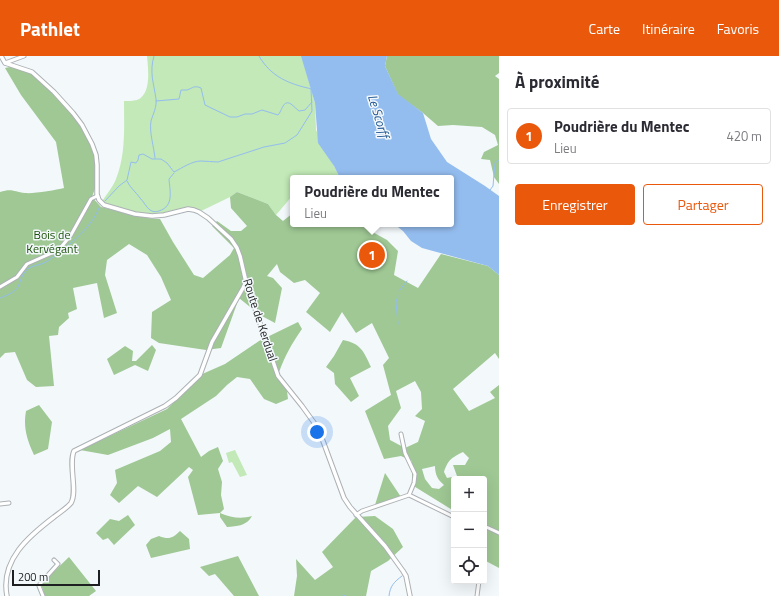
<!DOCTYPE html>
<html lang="fr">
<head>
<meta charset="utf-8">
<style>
	:root { --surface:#fff; --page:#f2f2f3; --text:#2b2b33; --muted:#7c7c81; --line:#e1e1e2; --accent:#ea580c }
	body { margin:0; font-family:"Titillium Web",sans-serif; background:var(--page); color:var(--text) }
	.controls { position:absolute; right:12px; bottom:12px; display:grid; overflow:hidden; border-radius:4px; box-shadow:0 4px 16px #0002 }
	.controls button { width:36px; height:36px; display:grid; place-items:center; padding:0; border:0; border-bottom:1px solid var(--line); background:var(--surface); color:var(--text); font:20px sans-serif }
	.scale { position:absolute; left:12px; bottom:10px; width:88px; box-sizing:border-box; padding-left:4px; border:2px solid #1e1f20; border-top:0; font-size:11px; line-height:14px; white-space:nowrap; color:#1e1f20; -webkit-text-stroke:3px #f3f8fb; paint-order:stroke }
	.you { position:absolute; left:317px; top:376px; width:14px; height:14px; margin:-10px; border:3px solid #fff; border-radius:50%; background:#1a73e8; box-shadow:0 0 0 6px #1a73e833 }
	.badge { display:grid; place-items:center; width:26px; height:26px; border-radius:50%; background:var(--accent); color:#fff; font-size:13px; font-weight:700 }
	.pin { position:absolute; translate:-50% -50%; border:2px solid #fff; box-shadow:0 1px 4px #0006 }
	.popup { position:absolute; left:290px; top:119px; width:164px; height:52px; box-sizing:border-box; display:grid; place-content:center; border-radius:4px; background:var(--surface); filter:drop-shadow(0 1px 3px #0005); font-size:13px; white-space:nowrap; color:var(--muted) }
	.popup b { font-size:15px; color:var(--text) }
	.popup::after { content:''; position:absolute; left:50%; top:100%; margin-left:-8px; border:8px solid transparent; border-top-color:var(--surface) }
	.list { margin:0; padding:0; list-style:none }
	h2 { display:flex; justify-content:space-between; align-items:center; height:52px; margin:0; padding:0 16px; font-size:17px }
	h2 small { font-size:13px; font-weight:400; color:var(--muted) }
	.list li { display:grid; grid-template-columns:26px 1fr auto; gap:12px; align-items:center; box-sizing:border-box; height:56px; margin:0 8px 8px; padding:0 8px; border:1px solid var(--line); border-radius:4px }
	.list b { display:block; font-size:15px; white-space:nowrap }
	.list p { margin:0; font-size:13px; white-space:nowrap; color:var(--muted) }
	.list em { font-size:13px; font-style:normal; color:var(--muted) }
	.actions { display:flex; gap:8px; padding:12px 16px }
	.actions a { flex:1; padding:9px 0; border:1px solid var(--accent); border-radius:4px; text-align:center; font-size:14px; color:var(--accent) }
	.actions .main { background:var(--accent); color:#fff }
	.icon { flex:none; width:22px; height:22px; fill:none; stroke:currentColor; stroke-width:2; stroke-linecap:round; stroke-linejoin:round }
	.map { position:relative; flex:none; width:499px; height:540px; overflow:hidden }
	header { display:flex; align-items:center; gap:24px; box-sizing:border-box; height:56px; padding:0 20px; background:var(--accent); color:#fff }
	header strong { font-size:19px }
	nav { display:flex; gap:22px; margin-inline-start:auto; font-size:14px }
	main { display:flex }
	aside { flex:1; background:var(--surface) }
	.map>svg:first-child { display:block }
	.green { fill:#c2e9b7 }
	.forest { fill:#9fc894; fill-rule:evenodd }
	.water { fill:#94bdef }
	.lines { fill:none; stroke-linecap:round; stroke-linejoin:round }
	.stream { stroke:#94bdef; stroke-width:1 }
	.minor-casing { stroke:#adb1b5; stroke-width:5 }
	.tertiary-casing { stroke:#adb1b5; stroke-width:5.5 }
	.minor { stroke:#fff; stroke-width:3 }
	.tertiary { stroke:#fff; stroke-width:3.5 }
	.labels { text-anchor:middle; stroke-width:3; stroke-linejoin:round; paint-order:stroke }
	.park-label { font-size:12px; fill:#1e530c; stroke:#f3f8fb }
	.street-label { font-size:12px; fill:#1e1f20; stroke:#f3f8fb }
	.water-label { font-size:13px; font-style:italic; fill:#225794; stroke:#f3f8fb }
</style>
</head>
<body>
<header>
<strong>Pathlet</strong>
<nav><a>Carte</a><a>Itinéraire</a><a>Favoris</a></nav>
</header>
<main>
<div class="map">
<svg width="499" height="540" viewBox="0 0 499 540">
	<rect width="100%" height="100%" fill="#f3f8fb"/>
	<path class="green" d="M147,0H302L315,47L316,74L340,122H293V139L276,159L268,148L237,136L230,141L199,156L194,154L164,159L135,158L101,147C106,139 113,131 116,123C126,98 124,71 124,45C128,45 133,45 137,44C152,38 148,12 147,0Z
		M235,394L247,419L240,421L232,406L229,407L226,397Z"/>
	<path class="forest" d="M387,0H499V17L495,20L499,23V128L494,121L490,104L481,103L484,96L498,89L495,79L482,71L453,69L438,70L423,57L398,39L385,10Z
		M15,10L29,14L54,36L82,69L96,99L97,127L92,141L101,151L147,162L160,163L173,186L194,219L203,222L230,199L234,192L212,170L217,165L231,175H241L247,170L231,152L230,141L237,136L268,148L276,159L283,165L293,157V168H358L387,184L398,195L394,219L418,232L441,198L488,210L499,219V303L495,297L453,333L469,355L495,342L490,336L499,329V512L484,504V423H454V455L412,429V405L401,400L384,403L365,355L391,339L383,309L389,302L372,267L356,277L342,256L330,276L306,256L320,237L305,224L294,227L280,216L277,208L267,220L273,222L282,232L275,267L260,259L239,242L221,292L206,294L159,287L151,282L152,256L171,244L161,221L147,199L129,188L107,204L105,219L117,257L104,262L97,227L73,232L77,253L68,257L69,262L59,271L58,279L49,280L54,330L36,331L27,324L15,296L5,297L0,302V136C12,132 14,136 25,137C33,138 56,134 64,132L56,86L21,39L5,12ZM415,325L421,336L422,353L415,360L425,365L418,386L405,392L390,384L388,370L401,352L396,335ZM463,396L469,402L465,409H453L457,420L447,422L444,416C448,404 451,402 463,396ZM435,410C435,419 438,424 444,429L439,433L432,432L425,423L422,413Z
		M298,266L302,273C292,287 285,300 279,316L287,335L288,343L276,348L264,343L250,323L237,321L227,329L216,340L181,363L201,401L209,395L218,391L223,405L218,413L222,426L221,439L224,453L220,457C231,462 242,463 252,460C247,470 237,470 227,471L220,461V457L198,459L188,421L193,414L189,411L157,441L138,430L119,447L110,439L117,427L115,414L160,395L171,386L170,373L153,382L108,399L80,394L167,353L200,319L225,308L259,285Z
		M343,284C361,288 363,294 371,311L350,322L359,340L351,346L335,328L334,317L326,311L334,300Z
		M152,289L156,294L148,315L135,309L114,319L107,303L125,290L133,295L132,305H136Z
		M39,349L52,366L48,393L34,399C27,384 23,371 26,355Z
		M385,417L401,441L375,449Z
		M128,459L135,469L114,489L108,482L103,484L96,477L110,463L119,465Z
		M375,460L393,473L403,491L388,505L371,515L366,540H294L297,520L296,503L315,524L333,511L322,496L356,461Z
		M180,475L189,483L190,493L151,502L146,489L151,483L159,480C169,484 173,482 180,475Z
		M238,500L259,540H234L215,518L209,520L200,511Z
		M69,501L96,535L89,540H45L41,528Z"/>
	<path class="water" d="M301,0H387L385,10L398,38L423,57L431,83L447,106L485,130L499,140V219L488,210L422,192L411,185L403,175L394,168H451V122H340L334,110L318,87L315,47Z"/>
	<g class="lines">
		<path class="stream" d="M154,0C149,16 154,28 156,43C157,51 153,58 151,65C149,76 154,91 155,102
			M259,0C271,21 289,28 312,33
			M156,45L179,43L181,34H187C193,32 194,29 201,32L205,49L230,61H237L245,58H252L262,54L278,59C282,55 283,43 291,48C294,50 296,53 299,55L305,54L312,46
			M127,125C130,132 136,136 140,142C144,146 146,151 150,154C153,156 155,156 159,155C174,150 170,136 169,123L174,117
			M490,134L493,130L495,107L499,104
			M105,145L119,130L127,124L131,106L136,107L138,104L139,99L143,98L152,103H161L167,107L174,116C182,112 192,105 201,105C207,105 212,106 218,106L264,91L285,87L297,79L312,55L311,33
			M399,235L407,225
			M0,242C6,240 15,236 18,231C21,224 22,217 29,212C34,209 41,209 46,206C65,193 91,173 99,152
			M398,268L396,246L398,240
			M343,539L346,540
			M389,540C390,530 394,526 402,520"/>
		<defs>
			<path id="minor" d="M5,7L24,0
				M0,231L17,221L27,208L54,196L62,190L71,179L91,143L97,140
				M401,378L405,397L415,418L414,427L409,439
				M0,448L9,447
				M356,459L362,455L409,439L454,461
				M484,470L499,477
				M43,540L39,530L40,528L58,508L54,504
				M477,540L479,525"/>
			<path id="tertiary" d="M1,0L5,7L32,16L54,36L73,57L82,69L92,88L96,99L97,109V138L99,144L104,149L135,158L152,160L164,159L188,153L194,154L199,156L208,162L231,183L237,192L240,200L246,226L278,320L302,350L315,368L320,377L344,442L350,451L385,490L403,515L406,520L410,540
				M7,540C0,504 29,480 54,461C59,457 67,452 71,447C78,435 68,408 74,395L165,350L176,342L200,319L212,286L243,232L246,226"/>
		</defs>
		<use href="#minor" class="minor-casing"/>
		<use href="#tertiary" class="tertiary-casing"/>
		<use href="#minor" class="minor"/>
		<use href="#tertiary" class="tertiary"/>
	</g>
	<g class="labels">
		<g class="park-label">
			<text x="52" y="183">Bois de<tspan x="52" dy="14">Kervégant</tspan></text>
		</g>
		<g class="street-label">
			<text transform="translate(260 264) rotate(72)" y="4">Route de Kerdual</text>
		</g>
		<g class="water-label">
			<text transform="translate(379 60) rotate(73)" y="5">Le Scorff</text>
		</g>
	</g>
</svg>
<div class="controls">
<button>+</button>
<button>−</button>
<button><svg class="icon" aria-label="locate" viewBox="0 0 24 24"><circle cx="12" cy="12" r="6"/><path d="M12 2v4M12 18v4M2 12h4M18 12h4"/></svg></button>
</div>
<div class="scale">200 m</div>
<div class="you"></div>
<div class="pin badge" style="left:372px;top:199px">1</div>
<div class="popup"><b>Poudrière du Mentec</b>Lieu</div>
</div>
<aside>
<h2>À proximité<small></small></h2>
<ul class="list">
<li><span class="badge">1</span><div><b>Poudrière du Mentec</b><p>Lieu</p></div><em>420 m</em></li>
</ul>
<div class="actions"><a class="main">Enregistrer</a><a>Partager</a></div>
</aside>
</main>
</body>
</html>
